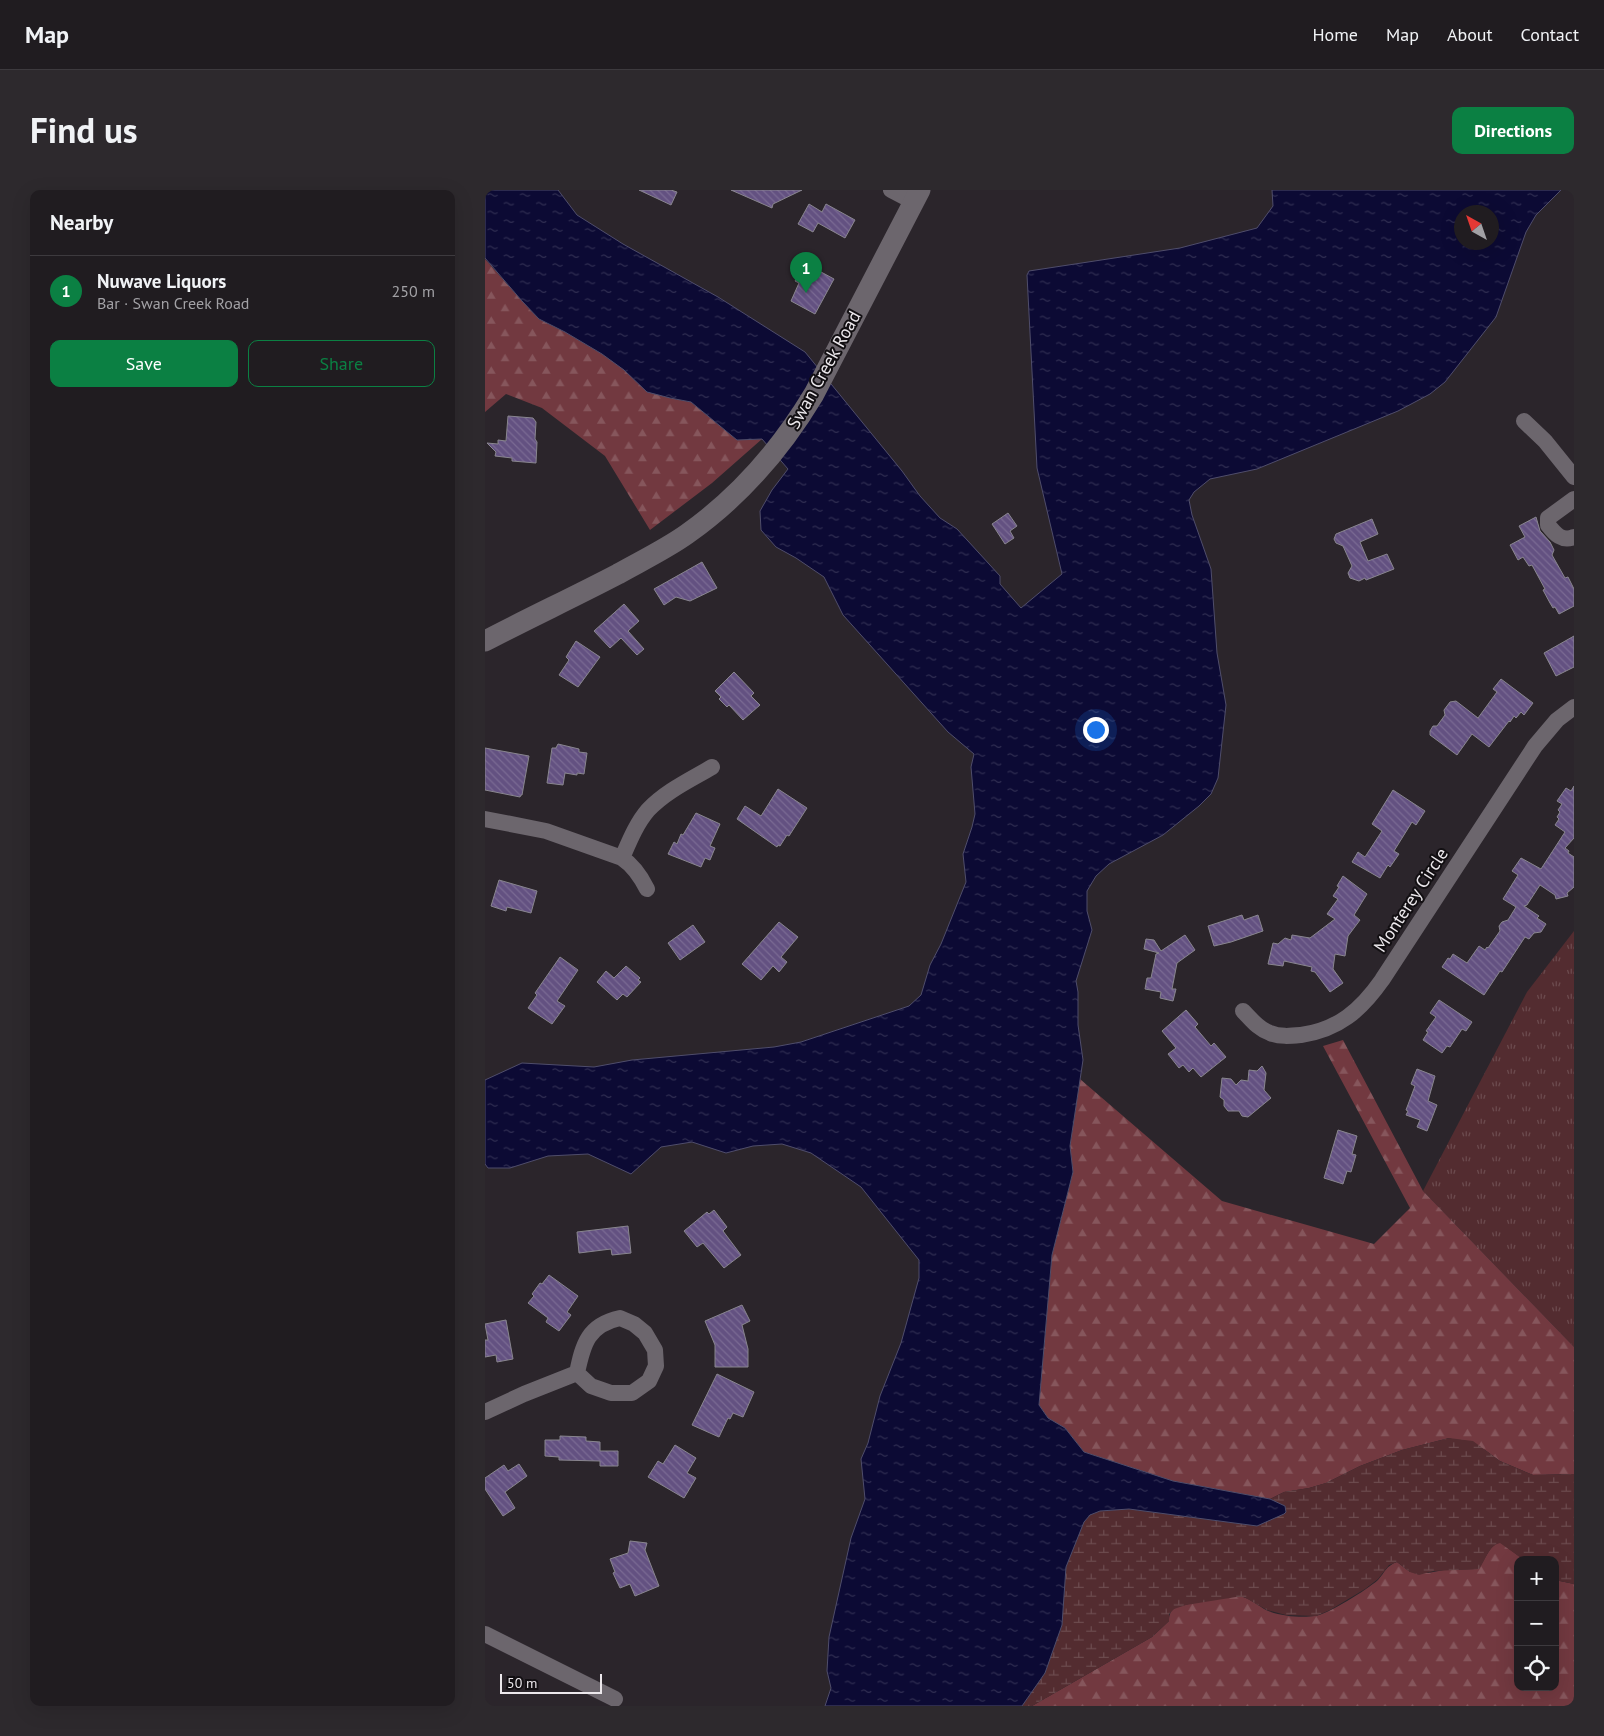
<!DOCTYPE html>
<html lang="en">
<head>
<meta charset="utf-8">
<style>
	:root { --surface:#201c20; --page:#2d292d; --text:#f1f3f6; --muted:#a2a1a5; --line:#3d3a3e; --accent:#0b8043 }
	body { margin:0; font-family:"PT Sans",sans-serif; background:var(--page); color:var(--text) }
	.controls { position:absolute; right:15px; bottom:15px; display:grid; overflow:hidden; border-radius:10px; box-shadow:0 5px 20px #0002 }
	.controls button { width:45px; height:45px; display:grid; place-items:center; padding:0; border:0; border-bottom:1px solid var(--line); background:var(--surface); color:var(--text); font:25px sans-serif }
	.compass { position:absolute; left:969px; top:15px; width:45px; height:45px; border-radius:50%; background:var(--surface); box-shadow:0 5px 20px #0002; rotate:320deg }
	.scale { position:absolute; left:15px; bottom:12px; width:102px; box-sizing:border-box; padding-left:5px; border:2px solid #ece8ec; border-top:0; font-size:14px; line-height:18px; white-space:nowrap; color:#ece8ec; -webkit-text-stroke:4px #120f12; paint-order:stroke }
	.you { position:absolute; left:610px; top:539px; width:18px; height:18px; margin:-12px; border:4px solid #fff; border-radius:50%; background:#1a73e8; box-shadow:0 0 0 8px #1a73e833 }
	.badge { display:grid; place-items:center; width:32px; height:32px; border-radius:50%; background:var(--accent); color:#fff; font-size:16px; font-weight:700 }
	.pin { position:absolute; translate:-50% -41px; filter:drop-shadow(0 1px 2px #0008) }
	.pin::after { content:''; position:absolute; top:26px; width:18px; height:15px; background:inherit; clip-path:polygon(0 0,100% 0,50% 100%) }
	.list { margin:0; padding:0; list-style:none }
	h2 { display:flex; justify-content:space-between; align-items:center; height:65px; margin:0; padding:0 20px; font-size:21px }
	h2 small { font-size:16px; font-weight:400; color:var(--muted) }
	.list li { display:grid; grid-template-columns:32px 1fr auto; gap:15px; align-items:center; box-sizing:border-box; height:70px; padding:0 20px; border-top:1px solid var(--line) }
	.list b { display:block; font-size:19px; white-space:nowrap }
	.list p { margin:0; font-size:16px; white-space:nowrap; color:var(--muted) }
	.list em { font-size:16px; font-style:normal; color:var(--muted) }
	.actions { display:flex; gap:10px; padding:15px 20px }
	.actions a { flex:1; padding:11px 0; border:1px solid var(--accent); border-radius:10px; text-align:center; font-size:18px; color:var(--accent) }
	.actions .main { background:var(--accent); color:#fff }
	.icon { flex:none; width:28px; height:28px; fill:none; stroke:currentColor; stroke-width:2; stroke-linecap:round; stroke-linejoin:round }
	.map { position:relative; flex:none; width:1089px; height:1516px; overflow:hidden; border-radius:10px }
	header { display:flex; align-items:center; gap:30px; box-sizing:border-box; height:70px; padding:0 25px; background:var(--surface); border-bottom:1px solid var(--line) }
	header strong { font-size:24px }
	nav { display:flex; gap:28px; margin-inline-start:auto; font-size:18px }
	.intro { display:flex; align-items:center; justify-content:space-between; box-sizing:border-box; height:120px; padding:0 30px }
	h1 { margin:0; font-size:35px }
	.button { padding:12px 22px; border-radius:10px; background:var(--accent); color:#fff; font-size:18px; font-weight:700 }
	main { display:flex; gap:30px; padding:0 30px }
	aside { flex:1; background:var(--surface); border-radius:10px; box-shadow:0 5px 20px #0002 }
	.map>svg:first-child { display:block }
	.grass { fill:url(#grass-tufts) }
	.forest { fill:url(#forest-firs) }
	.wetland { fill:url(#wetland-marsh) }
	.water { fill:url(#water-ripples); stroke:#4f4d6b; fill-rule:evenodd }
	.building { fill:url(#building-back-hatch); stroke:#89868f }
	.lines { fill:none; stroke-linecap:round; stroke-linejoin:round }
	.minor { stroke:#6c666d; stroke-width:16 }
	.tertiary { stroke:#6c666d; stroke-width:21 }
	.labels { text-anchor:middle; stroke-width:4; stroke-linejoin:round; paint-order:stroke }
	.street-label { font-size:18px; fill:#ece8ec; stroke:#120f12 }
</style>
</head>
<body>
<header>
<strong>Map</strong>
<nav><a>Home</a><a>Map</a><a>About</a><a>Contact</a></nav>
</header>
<div class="intro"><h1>Find us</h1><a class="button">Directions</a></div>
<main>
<aside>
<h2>Nearby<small></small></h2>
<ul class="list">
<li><span class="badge">1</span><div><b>Nuwave Liquors</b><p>Bar · Swan Creek Road</p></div><em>250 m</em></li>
</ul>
<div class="actions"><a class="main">Save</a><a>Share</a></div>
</aside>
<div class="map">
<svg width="1089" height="1516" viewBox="0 0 1089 1516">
	<defs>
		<pattern id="grass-tufts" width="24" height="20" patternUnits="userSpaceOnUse" patternTransform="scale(1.25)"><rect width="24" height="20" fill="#532c30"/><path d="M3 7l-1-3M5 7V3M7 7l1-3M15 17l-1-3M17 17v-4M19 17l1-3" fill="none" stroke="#6c4b4e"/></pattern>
		<pattern id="forest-firs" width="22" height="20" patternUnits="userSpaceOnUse" patternTransform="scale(1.25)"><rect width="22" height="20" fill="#723940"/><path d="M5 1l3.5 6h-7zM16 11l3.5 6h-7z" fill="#86565c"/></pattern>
		<pattern id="wetland-marsh" width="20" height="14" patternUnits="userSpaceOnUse" patternTransform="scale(1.25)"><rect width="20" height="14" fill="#532c30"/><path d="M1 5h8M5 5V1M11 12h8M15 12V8" fill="none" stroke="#6c4b4e"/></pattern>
		<pattern id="water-ripples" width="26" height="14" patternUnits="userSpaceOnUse" patternTransform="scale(1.25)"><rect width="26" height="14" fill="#0c0a34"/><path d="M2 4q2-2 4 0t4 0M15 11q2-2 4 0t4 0" fill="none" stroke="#302e52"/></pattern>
		<pattern id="building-back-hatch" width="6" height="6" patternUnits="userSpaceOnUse" patternTransform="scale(1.25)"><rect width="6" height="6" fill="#635181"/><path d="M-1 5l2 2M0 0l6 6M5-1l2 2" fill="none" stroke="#7a6a93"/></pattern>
	</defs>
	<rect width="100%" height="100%" fill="#2b252b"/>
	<path class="grass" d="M1089,741V1157L938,1001L1042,802Z"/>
	<path class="forest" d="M0,69L37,111L54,129L80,142L117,164L185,208L206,212L252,250L277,249L227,293L165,340L120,266L57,218L21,204L0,222Z
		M858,850L938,1001L1089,1157V1284L1048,1285L1015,1271L1000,1260L964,1248L917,1260L875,1276L841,1293L824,1298L799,1302L785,1309L688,1291L599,1262L580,1238L563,1228L554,1215L567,1065L588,982L585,956L595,889L737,1011L889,1054L925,1018L838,856Z
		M1015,1352L1039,1370H1033V1497H1070V1390L1089,1394V1516H547L667,1447L684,1431C684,1426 685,1421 690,1418C698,1414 748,1405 758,1407C765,1409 774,1416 781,1420C794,1426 816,1428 830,1426C842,1425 883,1399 893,1390C900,1382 901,1376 912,1372L925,1382L943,1383L959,1380L993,1379C1001,1370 1003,1356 1015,1352Z"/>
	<path class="wetland" d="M964,1248L988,1251L1015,1271L1048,1285L1089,1284V1394L1070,1390V1370H1039L1015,1353C1003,1356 1001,1370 994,1379L949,1381L934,1385L925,1382L912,1372L904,1375L893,1389L880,1399L845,1420L831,1426L801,1425L782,1420L759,1407H751L701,1415L689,1419L684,1424V1431L667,1447L547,1516H537L560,1483L577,1435L581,1377L599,1332L605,1325L615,1321L644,1319L772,1336L800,1316L785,1309L799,1302L824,1298L841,1293L875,1276L917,1260Z"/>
	<path class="water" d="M0,0H73L92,25L138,54L233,107L320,162L417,281L435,306L455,328L472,339L515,386V394L536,418L577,384L552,278L542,85L544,81L695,58L772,38L788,16L787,0H1076L1051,25L1041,42L1011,127L960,192L945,204L913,221L772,279L725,289L709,302L704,310L707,325L726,379L732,463L741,515L733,588L726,604L714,616L678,645L624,674L611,686L602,701V721L607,740L591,791L593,802V835L598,870L585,956L588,982L567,1065L554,1215L563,1228L580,1238L599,1262L688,1291L785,1309L800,1316L801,1322L799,1324L772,1336L644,1319L615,1321L605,1325L599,1332L581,1377L577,1435L560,1483L537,1516H340L346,1498L342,1481L344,1447L366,1348L380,1309L376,1269L383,1253L395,1206L416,1153L434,1088V1070L376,997L326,963L297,954L268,956L241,963L207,952L176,957L146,984L103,964L63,966L25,978H3L0,974V890L37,873L109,877L147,870L289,857L316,852L424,816L436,805L445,775L456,754L481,692L478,664L487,637L490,624L486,577L489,564L463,542L358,425L339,387L311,368L291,357L276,340L275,321L287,300L303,279L277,249L252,250L206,212L185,208L162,202L139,180L117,164L80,142L54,129L37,111L0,68ZM976,22H1006V52H976Z"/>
	<path class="building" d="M154,0H186L192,2L186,15Z
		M246,0H317L288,14L287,18Z
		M324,14L337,22L341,14L370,30L360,48L333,33L328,42L313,34Z
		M312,69L349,89L330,124L306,111L314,93L310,91L315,83L307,79Z
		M23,226L48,228L51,232L50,249L52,252L51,273L27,271V268L10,266L11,262L2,253L13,254V250L21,251Z
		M523,323L532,336L525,341L529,348L520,354L507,334Z
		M1051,327L1055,341L1065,352L1069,360L1067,365L1080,388L1083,387L1089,399V416L1074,424L1070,417L1068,418L1065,413L1058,400L1060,399L1047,375L1044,376L1038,367L1033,370L1025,355L1040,347L1034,336Z
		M887,329L893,344L875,352L883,371L902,364L909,379L881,390L880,388L874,391L865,388L863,383L867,376L858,356L851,353L849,349L851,344Z
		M217,372L232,398L205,411L191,407L179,415L169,399Z
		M139,414L154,431L143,441L159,459L152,465L136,448L125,458L109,441Z
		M1089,446V477L1071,486L1059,463Z
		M91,451L115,467L93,497L74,485L84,470L81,467Z
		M249,482L269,503L266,506L275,515L258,530L244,515L242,517L234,509L236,507L230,501Z
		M1016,489L1048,513L1039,525L1036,522L1031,528L1029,526L1025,532L1024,531L1004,557L987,544L972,565L945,545V541L948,536H952L960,525L959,520L965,512L971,511L993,528L1012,502L1008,499Z
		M73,554L94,559V562L102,563L99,584L92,583V585L80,583L78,595L62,593L67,558H71Z
		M0,558L44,566L37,605H36L35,607L0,600Z
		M1089,596V648L1080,658L1084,661L1083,663L1089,667V697L1082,703L1083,706L1071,709L1070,705L1055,695L1042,715L1039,716L1054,726L1052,728L1061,734L1056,742L1049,743L1044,749L1040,747L1017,782L1015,781L999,805L957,777L963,768L965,769L968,764L982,773L994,756L1000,760L1002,757L1003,758L1015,741L1014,736L1017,732L1023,730L1031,717L1018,709L1033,685L1027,681L1036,668L1056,679L1080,642L1070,635L1074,629L1072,627L1075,622L1073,620L1077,614L1072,611L1081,598L1086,601Z
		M293,599L322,618L304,646L302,645L295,656L293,655L292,657L252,629L260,616L276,626Z
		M908,600L940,621L931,635L927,632L909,661L914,664L905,677L903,675L895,688L867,672L873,662L880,667L897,641L887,634Z
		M211,623L235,634L225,656L230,658L225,670L220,668L216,677L183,664L189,652L192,654L196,644L198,645Z
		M858,686L882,704L869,725L875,730L863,746L860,766L850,764L848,779L858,793L845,802L830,782L826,781L827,777L799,771L798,776L783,774L788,753L793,754L800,748L806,750L807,745L825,748L850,729L842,724L853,709L848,706L854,697L852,696Z
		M14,690L52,701L46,723L22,717L21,721L6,716Z
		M757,725L759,730L773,725L778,741L746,752L729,756L723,736Z
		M294,732L313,747L296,767L302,772L294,782L288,776L276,790L257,774Z
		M208,735L220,752L195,770L183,753Z
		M700,745L710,760L692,773L687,799H691L688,811L675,808L676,802L660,799L662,788H666L671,764L674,763L659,759L661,749L669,750L676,761Z
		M75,767L93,780L72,811L80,816L67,834L43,818L52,805L50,803Z
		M141,776L155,788L153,790L156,792L142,807L138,804L132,810L112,792L121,781L129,788Z
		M954,810L987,832L981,841L977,839L965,857L962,856L957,863L938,850L943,842L941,841L951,827L945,823Z
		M701,820L713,834L710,837L726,856L729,853L741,867L716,887L708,878L704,882L698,875L694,878L683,864L691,858L677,841Z
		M777,876L781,883L779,900L786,908L763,927L757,926L754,921H743L739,916V910L735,907L737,888L746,889L751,895L756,890L763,891L764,880L772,881Z
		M932,879L950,886L943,911L952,915L942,941L932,937L935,930L921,925L923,921L921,920L930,896L926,894Z
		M853,940L872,946L867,964L871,965L866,982L862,981L858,994L839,988Z
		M229,1020L242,1037L238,1041L256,1065L239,1078L218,1053L212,1057L199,1041L222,1022L224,1024Z
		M143,1036L146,1063L127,1065L126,1059L94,1063L92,1042Z
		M64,1085L93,1106L82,1122L86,1125L74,1141L61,1132L63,1128L43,1113L49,1106L47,1104L55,1093L57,1094Z
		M257,1115L265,1131L257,1135L263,1159V1177H230V1155L220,1131Z
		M21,1130L28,1169L12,1172L11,1165L0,1167V1150H3L0,1134Z
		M232,1184L269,1202L258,1227L248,1223L245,1229L243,1228L234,1247L207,1235Z
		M75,1246L101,1247V1251L115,1252V1261H133V1276H115V1271L74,1270V1267L60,1266V1250H75Z
		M190,1255L211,1268L202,1283L211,1288L199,1308L163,1287L173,1271L178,1274Z
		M34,1274L42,1286L20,1302L30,1318L18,1326L0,1299V1288L19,1275L23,1281Z
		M145,1351L162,1353L160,1360L174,1396L150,1406L145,1394L135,1398L128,1383L130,1382L125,1369L143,1363Z"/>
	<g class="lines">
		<path class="minor" d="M406,0L429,12
			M1039,231L1060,251L1089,287
			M1089,309L1063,328V335C1070,344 1077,352 1089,347
			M0,629L61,641L137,668C149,676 156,687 162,699
			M137,668C144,652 151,634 163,620C181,601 205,590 227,577
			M758,821C766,829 773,839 785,843C795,847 805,846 816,845C853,840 876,820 897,790L1050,556L1072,530L1089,517
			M135,1128L149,1134L160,1143L170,1160L171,1176L164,1191L147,1203H126L106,1196L92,1183C98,1154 103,1135 135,1128Z
			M0,1222L39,1204L92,1183
			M0,1444L130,1509"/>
		<path class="tertiary" d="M0,451C44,428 89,407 133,384C156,371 181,359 202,344C256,306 296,259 329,204L435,0"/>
	</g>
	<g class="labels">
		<g class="street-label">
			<text transform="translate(339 180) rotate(-61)" y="6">Swan Creek Road</text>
			<text transform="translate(926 710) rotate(-57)" y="6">Monterey Circle</text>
		</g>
	</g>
</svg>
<div class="controls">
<button>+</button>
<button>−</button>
<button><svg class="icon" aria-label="locate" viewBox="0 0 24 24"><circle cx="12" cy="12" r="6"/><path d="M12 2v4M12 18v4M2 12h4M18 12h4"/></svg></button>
</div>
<svg class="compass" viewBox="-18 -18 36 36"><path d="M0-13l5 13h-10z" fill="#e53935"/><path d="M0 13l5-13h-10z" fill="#a2a1a5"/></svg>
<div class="scale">50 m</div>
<div class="you"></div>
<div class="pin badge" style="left:321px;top:103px">1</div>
</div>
</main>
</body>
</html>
